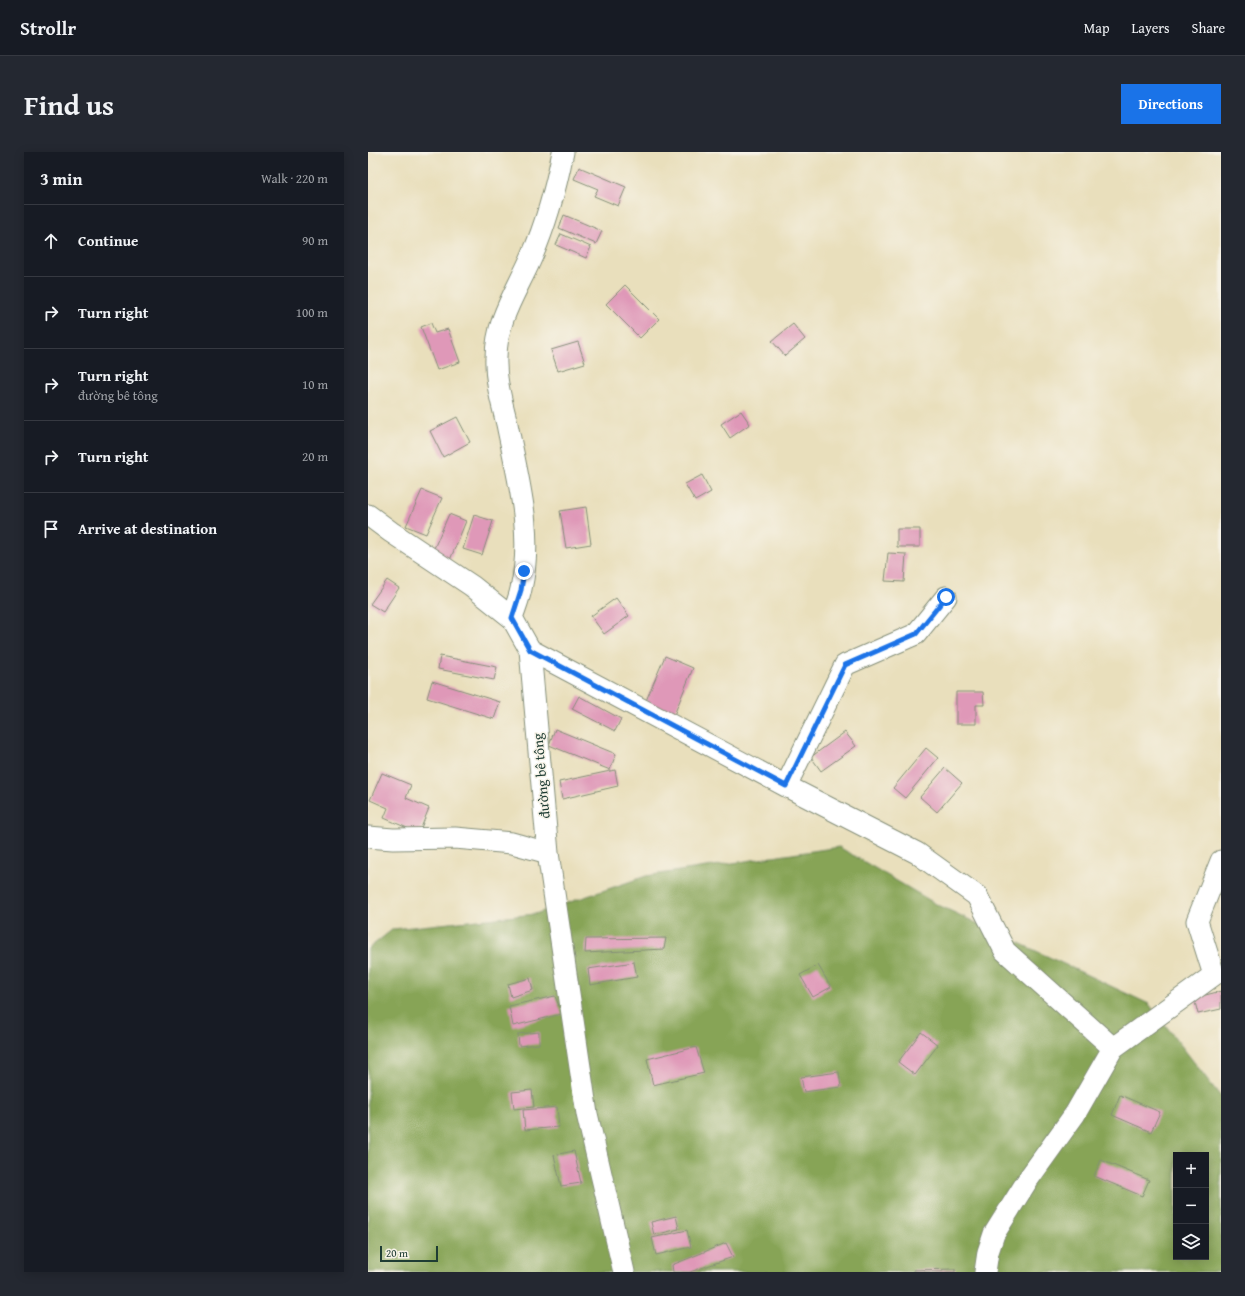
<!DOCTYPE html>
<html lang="en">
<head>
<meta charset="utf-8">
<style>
	:root { --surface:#171b24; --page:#242831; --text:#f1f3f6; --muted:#9ea1a6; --line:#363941; --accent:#1a73e8 }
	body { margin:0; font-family:"Gentium Book Plus",serif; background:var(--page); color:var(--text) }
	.controls { position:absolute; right:12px; bottom:12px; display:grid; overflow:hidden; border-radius:0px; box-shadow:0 2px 10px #0003 }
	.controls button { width:36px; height:36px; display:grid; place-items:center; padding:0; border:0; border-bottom:1px solid var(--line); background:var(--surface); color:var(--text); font:20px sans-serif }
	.scale { position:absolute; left:12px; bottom:10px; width:58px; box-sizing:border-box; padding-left:4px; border:2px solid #1f3d34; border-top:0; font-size:11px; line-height:14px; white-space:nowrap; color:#1f3d34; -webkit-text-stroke:3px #f7f3e8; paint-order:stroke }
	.stop { position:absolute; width:12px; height:12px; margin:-9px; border:3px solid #1a73e8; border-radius:50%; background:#fff }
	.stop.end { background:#1a73e8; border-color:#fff; box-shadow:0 1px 4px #0008 }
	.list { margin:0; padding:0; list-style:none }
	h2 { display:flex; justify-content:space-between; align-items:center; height:52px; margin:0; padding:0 16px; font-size:17px }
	h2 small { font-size:13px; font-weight:400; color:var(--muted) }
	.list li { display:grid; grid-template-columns:26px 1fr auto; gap:12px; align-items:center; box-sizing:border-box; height:72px; padding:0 16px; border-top:1px solid var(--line) }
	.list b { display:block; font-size:15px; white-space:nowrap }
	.list p { margin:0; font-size:13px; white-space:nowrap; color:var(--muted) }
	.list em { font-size:13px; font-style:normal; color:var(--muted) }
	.icon { flex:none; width:22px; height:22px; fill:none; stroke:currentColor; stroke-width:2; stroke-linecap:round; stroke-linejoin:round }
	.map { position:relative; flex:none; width:853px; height:1120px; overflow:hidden; border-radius:0px }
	header { display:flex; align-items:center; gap:24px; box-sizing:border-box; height:56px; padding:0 20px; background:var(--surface); border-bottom:1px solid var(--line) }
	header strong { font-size:19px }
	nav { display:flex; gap:22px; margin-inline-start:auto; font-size:14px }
	.intro { display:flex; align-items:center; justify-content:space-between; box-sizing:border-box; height:96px; padding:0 24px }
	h1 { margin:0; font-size:28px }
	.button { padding:10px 18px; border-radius:0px; background:var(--accent); color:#fff; font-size:14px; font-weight:700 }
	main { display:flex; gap:24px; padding:0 24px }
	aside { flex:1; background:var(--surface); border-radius:0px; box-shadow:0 2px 10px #0003 }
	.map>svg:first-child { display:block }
	.forest { fill:#87a456; stroke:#537045; fill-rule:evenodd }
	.building { fill:#df98b8 }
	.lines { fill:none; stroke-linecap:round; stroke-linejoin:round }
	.minor-casing { stroke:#848e78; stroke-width:23 }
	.minor { stroke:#fff; stroke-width:21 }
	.route { stroke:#1a73e8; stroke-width:5 }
	.labels { text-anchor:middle; stroke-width:3; stroke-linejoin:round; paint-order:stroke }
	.street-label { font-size:14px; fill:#1f3d34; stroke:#f7f3e8 }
</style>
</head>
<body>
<header>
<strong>Strollr</strong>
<nav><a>Map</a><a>Layers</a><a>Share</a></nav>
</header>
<div class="intro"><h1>Find us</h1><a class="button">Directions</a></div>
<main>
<aside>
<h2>3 min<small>Walk · 220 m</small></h2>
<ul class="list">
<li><svg class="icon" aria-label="ahead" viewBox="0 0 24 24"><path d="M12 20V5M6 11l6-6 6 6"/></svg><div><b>Continue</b></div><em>90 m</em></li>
<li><svg class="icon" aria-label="right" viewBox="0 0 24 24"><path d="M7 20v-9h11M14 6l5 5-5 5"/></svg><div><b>Turn right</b></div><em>100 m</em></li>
<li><svg class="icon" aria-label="right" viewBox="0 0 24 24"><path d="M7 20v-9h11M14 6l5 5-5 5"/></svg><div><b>Turn right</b><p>đường bê tông</p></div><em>10 m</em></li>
<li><svg class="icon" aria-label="right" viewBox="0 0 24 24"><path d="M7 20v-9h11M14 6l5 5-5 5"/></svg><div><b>Turn right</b></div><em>20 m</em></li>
<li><svg class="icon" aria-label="arrive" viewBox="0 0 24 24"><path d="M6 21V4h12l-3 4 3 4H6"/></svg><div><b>Arrive at destination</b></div></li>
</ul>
</aside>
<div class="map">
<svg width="853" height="1120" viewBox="0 0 853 1120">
	<rect width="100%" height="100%" fill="#f7f3e8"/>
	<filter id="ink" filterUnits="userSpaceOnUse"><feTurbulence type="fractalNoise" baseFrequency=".025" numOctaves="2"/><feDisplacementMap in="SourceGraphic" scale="8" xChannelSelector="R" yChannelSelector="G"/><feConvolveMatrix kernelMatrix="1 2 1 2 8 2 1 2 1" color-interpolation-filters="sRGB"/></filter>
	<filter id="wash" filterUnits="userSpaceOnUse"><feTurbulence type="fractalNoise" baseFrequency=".012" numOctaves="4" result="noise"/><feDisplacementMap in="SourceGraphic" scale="16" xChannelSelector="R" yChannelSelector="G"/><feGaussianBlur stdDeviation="0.9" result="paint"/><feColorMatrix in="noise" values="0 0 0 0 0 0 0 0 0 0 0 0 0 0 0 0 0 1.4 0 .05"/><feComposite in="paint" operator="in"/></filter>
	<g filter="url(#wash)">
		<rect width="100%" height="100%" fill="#e9dfbc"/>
		<path class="forest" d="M471,695L568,752L781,852L853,945V1120H0V797L25,777L167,762L278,724ZM808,1003H838V1105H808Z"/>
		<g id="blocks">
			<path class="building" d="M211,15L258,35L250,54L226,44L230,37L206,27Z
				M196,63L234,79L228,92L191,76Z
				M193,82L223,95L218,106L188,93Z
				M257,133L291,167L272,186L238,152Z
				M63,171L67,181L80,177L92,210L69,218L53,175Z
				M425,172L437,187L417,204L404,189Z
				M210,190L217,211L190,219L183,198Z
				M373,259L382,272L362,286L353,272Z
				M89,265L102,290L75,305L62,279Z
				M334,323L343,340L327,349L317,332Z
				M54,338L74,346L58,382L38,374Z
				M218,355L223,392L198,396L192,359Z
				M81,362L98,369L82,408L64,401Z
				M106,363L125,369L114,403L95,397Z
				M529,377H552V395H529Z
				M520,401L538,402L536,430L517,429Z
				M19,428L31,436L15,460L2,452Z
				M248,446L261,464L236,482L223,464Z
				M72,504L129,515L126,528L70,517Z
				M297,504L325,516L306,563L277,551Z
				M64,529L132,550L126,567L59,546Z
				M588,540H615L616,553H608V572H588Z
				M211,544L253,567L247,579L204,557Z
				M187,577L248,602L242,618L181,593Z
				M477,580L488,594L453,619L443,605Z
				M558,596L570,606L537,646L525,636Z
				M577,616L594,631L569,660L552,645Z
				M247,618L250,634L194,647L191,630Z
				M14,621L43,633L38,646L61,656L51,681L16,666L20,656L2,648Z
				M298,786L296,797L217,801L218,787Z
				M266,810L269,825L222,833L220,817Z
				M450,813L463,835L445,845L432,823Z
				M162,826L165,838L143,845L140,832Z
				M853,839V857L830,862L826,846Z
				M187,844L194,862L145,874L141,854Z
				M171,880V892L151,894L150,882Z
				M553,880L570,893L547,923L530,910Z
				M328,895L336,921L285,933L279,907Z
				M471,920L473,935L436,940L433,925Z
				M164,938L166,955L146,957L144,940Z
				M752,943L792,960L783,980L744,963Z
				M189,955L191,975L157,978L155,958Z
				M206,999L213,1031L193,1034L186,1003Z
				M733,1008L781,1028L774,1044L726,1024Z
				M308,1064L311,1077L286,1083L283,1070Z
				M319,1078L323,1095L288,1103L284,1086Z
				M358,1091L365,1105L322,1120H305L304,1113Z
				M587,1117V1120H546L545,1118Z"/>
		</g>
	</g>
	<g filter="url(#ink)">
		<use href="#blocks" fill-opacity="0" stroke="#848e78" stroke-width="1"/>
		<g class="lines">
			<defs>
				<path id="minor" d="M0,363L23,380L104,434L144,466L162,498L180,701L219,962L256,1120
					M144,466C147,456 151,447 153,437C166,381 150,327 139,272C134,251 127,228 128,206C128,167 149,139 164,104C178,72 188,35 195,0
					M162,498L418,634L549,701L609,744L637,799L745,896L846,823L829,769L853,709
					M418,634L477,513L548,482L578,445
					M0,685L25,687L87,686L144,691L180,701
					M617,1120L620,1100L626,1082L661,1026L707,962L745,896"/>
			</defs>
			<use href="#minor" class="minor-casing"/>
			<use href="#minor" class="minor"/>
		</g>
	</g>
	<g class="lines" filter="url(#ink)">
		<path class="route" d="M156,419L153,438L144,466L162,498L418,634L477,513L548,482L578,445"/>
	</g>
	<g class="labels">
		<g class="street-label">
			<text transform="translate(173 624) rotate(-95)" y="5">đường bê tông</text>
		</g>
	</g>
</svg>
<div class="controls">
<button>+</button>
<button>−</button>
<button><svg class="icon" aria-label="layers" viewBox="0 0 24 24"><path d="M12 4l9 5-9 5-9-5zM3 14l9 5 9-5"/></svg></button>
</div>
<div class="scale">20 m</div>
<div class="stop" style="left:578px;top:445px"></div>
<div class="stop end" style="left:156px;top:419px"></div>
</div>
</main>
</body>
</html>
